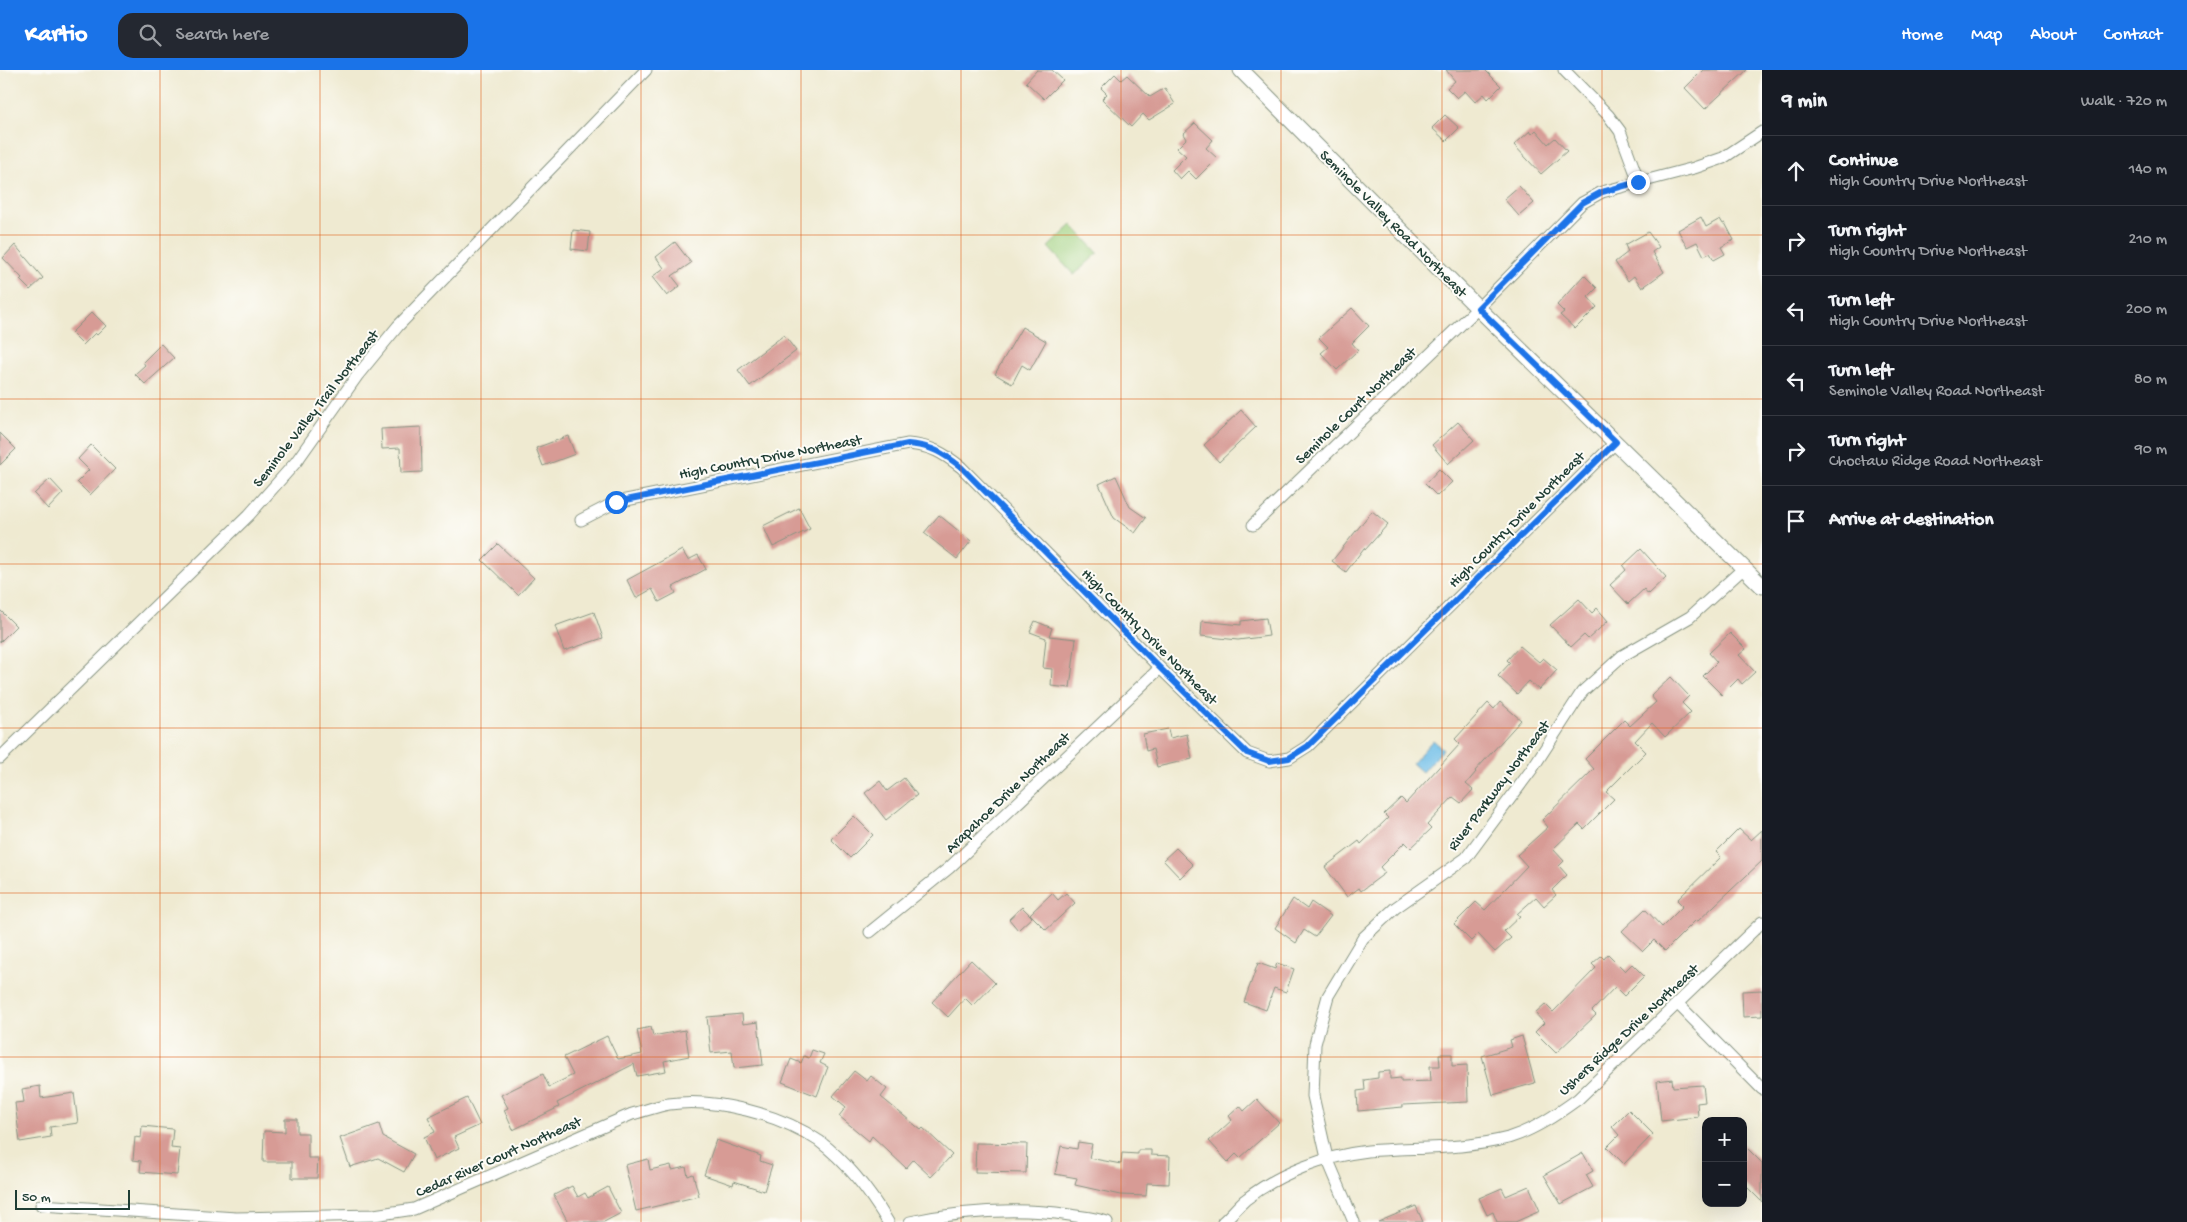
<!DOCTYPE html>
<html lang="en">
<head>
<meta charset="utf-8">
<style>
	:root { --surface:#171b24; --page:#242831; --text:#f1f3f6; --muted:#9ea1a6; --line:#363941; --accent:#1a73e8 }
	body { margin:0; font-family:"Gochi Hand",sans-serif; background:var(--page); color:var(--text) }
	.controls { position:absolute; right:15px; bottom:15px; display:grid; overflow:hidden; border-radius:10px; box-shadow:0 5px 20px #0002 }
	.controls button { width:45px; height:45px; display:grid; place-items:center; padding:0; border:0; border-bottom:1px solid var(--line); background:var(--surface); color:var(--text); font:25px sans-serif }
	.scale { position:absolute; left:15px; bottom:12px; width:115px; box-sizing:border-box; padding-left:5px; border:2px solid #1f3d34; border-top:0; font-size:14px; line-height:18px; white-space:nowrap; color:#1f3d34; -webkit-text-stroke:4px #fdfcf7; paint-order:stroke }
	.stop { position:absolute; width:15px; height:15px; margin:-11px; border:4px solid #1a73e8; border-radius:50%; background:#fff }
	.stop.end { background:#1a73e8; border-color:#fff; box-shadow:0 1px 5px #0008 }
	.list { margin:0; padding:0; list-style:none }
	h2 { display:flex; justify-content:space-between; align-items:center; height:65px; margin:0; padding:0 20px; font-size:21px }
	h2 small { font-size:16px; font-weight:400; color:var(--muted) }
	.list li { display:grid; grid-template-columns:32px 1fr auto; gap:15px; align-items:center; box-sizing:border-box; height:70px; padding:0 20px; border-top:1px solid var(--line) }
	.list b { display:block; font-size:19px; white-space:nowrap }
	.list p { margin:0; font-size:16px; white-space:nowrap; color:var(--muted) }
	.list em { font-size:16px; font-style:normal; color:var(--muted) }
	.icon { flex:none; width:28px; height:28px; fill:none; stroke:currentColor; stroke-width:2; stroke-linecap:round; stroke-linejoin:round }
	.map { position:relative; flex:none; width:1762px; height:1152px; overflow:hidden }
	header { display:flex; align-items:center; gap:30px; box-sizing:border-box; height:70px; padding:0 25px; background:var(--accent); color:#fff }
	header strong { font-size:24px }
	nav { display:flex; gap:28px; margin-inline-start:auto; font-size:18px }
	.search { width:350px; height:45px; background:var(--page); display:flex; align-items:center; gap:12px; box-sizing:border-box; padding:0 18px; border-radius:15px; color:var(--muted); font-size:19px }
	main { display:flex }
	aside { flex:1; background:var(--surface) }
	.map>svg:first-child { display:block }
	.green { fill:#9fd07f; stroke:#5f865a }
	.water { fill:#6dbde8; stroke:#467d8e }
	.building { fill:#d79b95 }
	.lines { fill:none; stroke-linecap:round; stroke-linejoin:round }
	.minor-casing { stroke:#879482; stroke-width:13 }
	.tertiary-casing { stroke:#879482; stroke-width:17 }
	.minor { stroke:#fff; stroke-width:11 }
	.tertiary { stroke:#fff; stroke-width:15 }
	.route { stroke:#1a73e8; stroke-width:6 }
	.grid { fill:none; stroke:#de580e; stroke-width:1; stroke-opacity:0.55 }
	.labels { text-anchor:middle; stroke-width:4; stroke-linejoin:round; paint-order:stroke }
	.street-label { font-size:15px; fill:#1f3d34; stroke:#fdfcf7 }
</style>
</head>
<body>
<header>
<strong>Kartio</strong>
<div class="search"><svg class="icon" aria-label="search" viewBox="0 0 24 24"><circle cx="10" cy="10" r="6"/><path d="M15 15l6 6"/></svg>Search here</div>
<nav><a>Home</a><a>Map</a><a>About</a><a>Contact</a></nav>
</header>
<main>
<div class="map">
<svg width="1762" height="1152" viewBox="0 0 1762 1152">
	<rect width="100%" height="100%" fill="#fdfcf7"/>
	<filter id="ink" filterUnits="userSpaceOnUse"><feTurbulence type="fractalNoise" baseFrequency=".02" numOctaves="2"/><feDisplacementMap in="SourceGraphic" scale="10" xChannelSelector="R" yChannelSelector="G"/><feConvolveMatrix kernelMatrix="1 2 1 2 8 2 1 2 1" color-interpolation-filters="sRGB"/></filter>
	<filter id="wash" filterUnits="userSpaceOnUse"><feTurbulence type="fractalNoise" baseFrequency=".0096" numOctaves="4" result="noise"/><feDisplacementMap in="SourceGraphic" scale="20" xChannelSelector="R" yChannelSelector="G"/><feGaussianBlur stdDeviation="1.12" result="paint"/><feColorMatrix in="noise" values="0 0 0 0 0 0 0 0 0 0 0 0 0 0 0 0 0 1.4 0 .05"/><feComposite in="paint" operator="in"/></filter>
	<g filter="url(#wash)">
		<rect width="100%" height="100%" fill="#efead1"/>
		<path class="green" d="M1072,155L1098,183L1074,205L1048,177Z"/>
		<path class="water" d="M1433,670L1443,679L1422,702L1412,693Z"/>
		<g id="blocks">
			<path class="building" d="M1037,0H1052L1063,10L1044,29L1026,12Z
				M1446,0H1485L1501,16L1488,29L1484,24L1475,32L1465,21L1457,28L1447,18L1455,11Z
				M1703,0H1747L1705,39L1685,18Z
				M1115,4L1121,10L1127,5L1150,27L1165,18L1175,34L1149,50L1143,44L1131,57L1102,29L1107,24L1101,18Z
				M1445,45L1459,58L1446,71L1432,58Z
				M1195,53L1213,70L1206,78L1217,88L1196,109L1188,101L1180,109L1172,100L1186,86L1177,78L1186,69L1183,64Z
				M1536,60L1548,74L1555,68L1567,81L1541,104L1514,75L1530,61L1532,64Z
				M1519,116L1534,133L1519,146L1504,129Z
				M1701,147L1706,157L1720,149L1723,154L1725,153L1734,170L1721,177L1725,184L1714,190L1710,183L1704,186L1697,172L1687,177L1678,160Z
				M573,160L590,162L588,181L571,179Z
				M1648,162L1659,177L1652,182L1664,202L1642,218L1634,206L1628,211L1615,192L1628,182L1625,175Z
				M675,172L691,193L672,206L680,216L667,226L652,207L664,198L656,187Z
				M15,175L43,208L30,220L20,210L22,208L3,188Z
				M1584,205L1597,218L1588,227L1597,237L1575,259L1560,245L1564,242L1557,235Z
				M1352,238L1369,256L1352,273L1358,280L1337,300L1321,283L1328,277L1319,268Z
				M92,242L106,256L97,265L95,263L83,275L71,263Z
				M1022,257L1046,271L1030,300L1022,295L1012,314L995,304Z
				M784,265L796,281L750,316L738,300Z
				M161,274L174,288L145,314L135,304L145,295L143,292Z
				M1241,340L1256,357L1219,392L1204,375Z
				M1458,352L1474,370L1448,394L1432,375Z
				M421,357L422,402L401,403L400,378L382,379L381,359Z
				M0,363L16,379L0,395Z
				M568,366L575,384L543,396L536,378Z
				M91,375L115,399L90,425L77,412L89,400L78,389Z
				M1439,399L1452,412L1437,426L1425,414Z
				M1116,406L1130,437L1146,448L1135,463L1114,448L1099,414Z
				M50,409L63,423L48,439L34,424Z
				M799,438L810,459L773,477L763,456Z
				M1372,441L1388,454L1365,480L1364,478L1346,502L1332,491Z
				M939,445L971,471L957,489L924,463Z
				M498,474L534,508L518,525L482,490Z
				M1641,479L1666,507L1648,524L1644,519L1628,534L1610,515L1626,500L1623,496Z
				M682,480L688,490L698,485L706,499L673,517L676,523L659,532L652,519L636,528L627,510Z
				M1579,529L1592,543L1597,538L1608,551L1588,569L1584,565L1571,577L1550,555Z
				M0,540L16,556L0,572Z
				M594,542L603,568L564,581L555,556Z
				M1266,548L1269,566L1238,570L1201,566L1202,551L1241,555V551Z
				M1035,551L1052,558L1049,566L1076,569L1070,618L1051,616L1052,599L1043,598L1046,568L1030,562Z
				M1730,563L1746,579L1739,585L1755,602L1742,614L1738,609L1722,625L1703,606L1717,592L1709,583Z
				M1520,576L1539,592L1543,588L1557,600L1539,620L1529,611L1517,624L1498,606L1510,593L1507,590Z
				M1671,607L1689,626L1682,633L1691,642L1665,667L1652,653L1635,671L1646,682L1606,722L1614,729L1584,759L1579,754L1553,779L1564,791L1559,796L1567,805L1552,820L1556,825L1544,836L1536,827L1517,844L1520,846L1504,861L1511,868L1495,882L1478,864L1471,871L1454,854L1476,832L1485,840L1527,796L1517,785L1548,757L1542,750L1594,699L1585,689L1624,650L1630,656L1656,632L1651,626Z
				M1500,632L1521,650L1475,701L1476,702L1466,714L1473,720L1461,733L1453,727L1427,755L1431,759L1411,778L1405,772L1380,797L1385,803L1361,821L1359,818L1347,827L1325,797L1359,771L1361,774L1388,748L1384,744L1401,728L1406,733L1460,674L1455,669L1488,633L1494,639Z
				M1168,659L1170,668L1187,664L1192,689L1157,697L1153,679L1146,681L1143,664Z
				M904,708L917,725L886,750L865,723L880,711L887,721Z
				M854,746L873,765L850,788L831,769Z
				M1739,759L1751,770L1762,760V791L1698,851L1696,850L1665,881L1654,870L1643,881L1622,861L1645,839L1662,857L1683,836L1677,830L1721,787L1716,782Z
				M1176,778L1193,795L1180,808L1163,790Z
				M1052,823L1058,830L1066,823L1075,833L1046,860L1030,844Z
				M1293,829L1307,839L1311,832L1331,846L1315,867L1304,860L1296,873L1275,858Z
				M1022,837L1032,847L1018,860L1009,849Z
				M1608,884L1625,901L1632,894L1644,906L1624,926L1615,917L1592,941L1596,945L1556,983L1535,962L1544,953L1535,943L1545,934L1553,942L1596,898L1592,894L1601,886L1604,889Z
				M971,890L995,913L973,936L965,928L948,947L932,932Z
				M1258,893L1275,899L1277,893L1294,899L1286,922L1274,918L1266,940L1244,932Z
				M1762,920V946L1743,947L1742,921Z
				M742,944L743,954L758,952L763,995L734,998L732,981L711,983L707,947Z
				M651,957L653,966L685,960L689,986L664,991L666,1001L637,1006L634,994L557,1033L559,1037L513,1060L504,1040L508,1038L501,1025L543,1004L549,1017L573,1005L564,987L607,966L618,989L642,984L637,960Z
				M1522,966L1535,1013L1493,1025L1482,986L1512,977L1510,970Z
				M812,980L824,984L820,993L828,997L817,1026L782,1012L791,989L801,993L804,986L809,988Z
				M1439,984H1452V996L1467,995L1468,1032L1403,1035V1037L1358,1041L1357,1021L1365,1020L1364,1010L1378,1008V1002L1390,1001V1009L1401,1008V1012L1431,1011L1430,996H1440Z
				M854,1001L867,1011L871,1006L887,1019L881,1027L921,1060L923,1058L952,1085L931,1107L913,1090L906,1098L872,1066L869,1071L839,1046L846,1037L833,1026Z
				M1672,1009L1673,1017L1703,1015L1705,1032L1697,1033L1698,1047L1661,1051L1657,1011Z
				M40,1016L41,1028L74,1023L78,1053L50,1057L51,1067L20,1072L15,1033L24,1032L22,1019Z
				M467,1028L480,1055L454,1067L459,1078L434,1090L424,1067L435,1062L428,1047Z
				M1257,1029L1279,1053L1240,1088L1236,1084L1228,1092L1209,1071L1232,1050L1229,1046L1240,1036L1244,1041Z
				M1629,1040L1653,1064L1624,1094L1607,1077L1619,1065L1612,1057Z
				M285,1049H297V1063H308V1088H318L317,1108H292V1092H263L264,1061L285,1062Z
				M379,1054L383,1067L414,1084L404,1102L378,1088L350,1097L340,1068Z
				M142,1056L173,1059L171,1078L180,1079L177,1105L140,1102L141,1091L133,1090L135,1067L141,1068Z
				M716,1070L761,1086L760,1091L772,1095L764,1121L734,1111L733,1115L704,1105Z
				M1078,1072L1092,1074L1089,1088L1121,1094L1122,1083L1138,1084V1080H1151V1085L1170,1086L1169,1114L1147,1113L1146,1126L1120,1125L1075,1115L1077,1108L1055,1104L1061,1076L1077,1079Z
				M976,1073L1027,1074L1026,1103L975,1102Z
				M1743,1074L1762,1093V1132L1743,1113Z
				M1583,1083L1593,1101L1586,1105L1593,1117L1561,1134L1544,1105Z
				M648,1089L650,1100L671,1095L672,1100L686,1097L688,1106L693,1104L699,1126L636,1141L625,1095Z
				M572,1116L578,1127L585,1123L588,1128L608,1117L621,1143L604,1152H568L554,1125Z
				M1529,1116L1540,1141L1515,1152H1497L1493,1142L1487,1145L1479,1128L1502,1118L1506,1126Z
				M1416,1136L1423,1152H1378Z"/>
		</g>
	</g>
	<g filter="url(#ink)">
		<use href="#blocks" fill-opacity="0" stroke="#879482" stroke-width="1"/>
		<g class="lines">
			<defs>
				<path id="minor" d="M1564,0L1608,45L1620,61L1639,112
					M581,450L616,432L908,374C932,376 943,383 961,397L1160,598L1247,683L1269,691L1289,688L1308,676L1616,372
					M1253,455L1478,238L1582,133L1602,122L1694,98L1723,88L1762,62
					M0,688L249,445L296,392L357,306L398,256L646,0
					M870,862L949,798L1160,598
					M1678,934L1762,1019
					M41,1135L236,1148L374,1145L414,1139L632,1044C644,1041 657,1036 669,1034C715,1027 781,1045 819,1071C847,1092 870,1122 888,1152
					M910,1152C963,1141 1016,1137 1070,1145C1082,1147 1095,1148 1107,1152
					M1223,1152C1231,1145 1237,1137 1245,1130C1279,1103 1325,1086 1368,1081C1414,1077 1462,1080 1508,1068C1534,1060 1556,1045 1578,1029L1762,852
					M1354,1152L1327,1088L1313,1026L1315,974L1328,926L1363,868L1395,838L1466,788L1532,699L1582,622L1622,586L1690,547L1744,498"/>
				<path id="tertiary" d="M1241,0L1478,238L1762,516"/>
			</defs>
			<use href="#minor" class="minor-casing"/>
			<use href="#tertiary" class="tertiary-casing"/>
			<use href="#minor" class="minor"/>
			<use href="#tertiary" class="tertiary"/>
		</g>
	</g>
	<g class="lines" filter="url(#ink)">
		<path class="route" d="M616,432L908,374C932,376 943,383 961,397L1160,598L1247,683L1269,691L1289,688L1308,676L1616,372L1478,238L1582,133L1602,122L1638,112"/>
	</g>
	<path class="grid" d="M160,0V1152M320,0V1152M481,0V1152M641,0V1152M801,0V1152M961,0V1152M1121,0V1152M1281,0V1152M1442,0V1152M1602,0V1152M0,165H1762M0,329H1762M0,494H1762M0,658H1762M0,823H1762M0,987H1762"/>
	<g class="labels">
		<g class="street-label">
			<text transform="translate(1394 153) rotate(45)" y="5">Seminole Valley Road Northeast</text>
			<text transform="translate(1355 335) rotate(-44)" y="5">Seminole Court Northeast</text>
			<text transform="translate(315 338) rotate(-52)" y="5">Seminole Valley Trail Northeast</text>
			<text transform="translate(770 386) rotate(-11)" y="5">High Country Drive Northeast</text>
			<text transform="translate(1516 449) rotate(-45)" y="5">High Country Drive Northeast</text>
			<text transform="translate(1150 566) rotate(45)" y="5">High Country Drive Northeast</text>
			<text transform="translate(1498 715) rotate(-53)" y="5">River Parkway Northeast</text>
			<text transform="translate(1007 722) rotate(-44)" y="5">Arapahoe Drive Northeast</text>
			<text transform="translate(1628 959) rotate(-43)" y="5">Ushers Ridge Drive Northeast</text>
			<text transform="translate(498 1086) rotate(-24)" y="5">Cedar River Court Northeast</text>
		</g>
	</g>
</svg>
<div class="controls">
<button>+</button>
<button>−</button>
</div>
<div class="scale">50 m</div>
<div class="stop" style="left:616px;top:432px"></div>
<div class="stop end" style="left:1638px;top:112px"></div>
</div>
<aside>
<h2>9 min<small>Walk · 720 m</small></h2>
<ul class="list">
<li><svg class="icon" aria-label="ahead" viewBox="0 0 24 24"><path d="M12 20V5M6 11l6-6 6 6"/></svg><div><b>Continue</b><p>High Country Drive Northeast</p></div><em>140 m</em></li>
<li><svg class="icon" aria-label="right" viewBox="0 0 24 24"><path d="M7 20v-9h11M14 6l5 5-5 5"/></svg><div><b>Turn right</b><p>High Country Drive Northeast</p></div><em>210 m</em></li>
<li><svg class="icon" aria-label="left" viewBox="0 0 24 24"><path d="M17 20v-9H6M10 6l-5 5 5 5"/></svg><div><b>Turn left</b><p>High Country Drive Northeast</p></div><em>200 m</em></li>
<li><svg class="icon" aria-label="left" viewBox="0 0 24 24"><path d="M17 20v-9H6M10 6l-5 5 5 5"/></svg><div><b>Turn left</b><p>Seminole Valley Road Northeast</p></div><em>80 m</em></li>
<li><svg class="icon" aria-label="right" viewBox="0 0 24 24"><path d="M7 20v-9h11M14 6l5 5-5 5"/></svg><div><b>Turn right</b><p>Choctaw Ridge Road Northeast</p></div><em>90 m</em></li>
<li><svg class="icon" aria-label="arrive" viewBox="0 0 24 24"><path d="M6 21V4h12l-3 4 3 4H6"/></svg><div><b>Arrive at destination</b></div></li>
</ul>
</aside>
</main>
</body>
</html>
